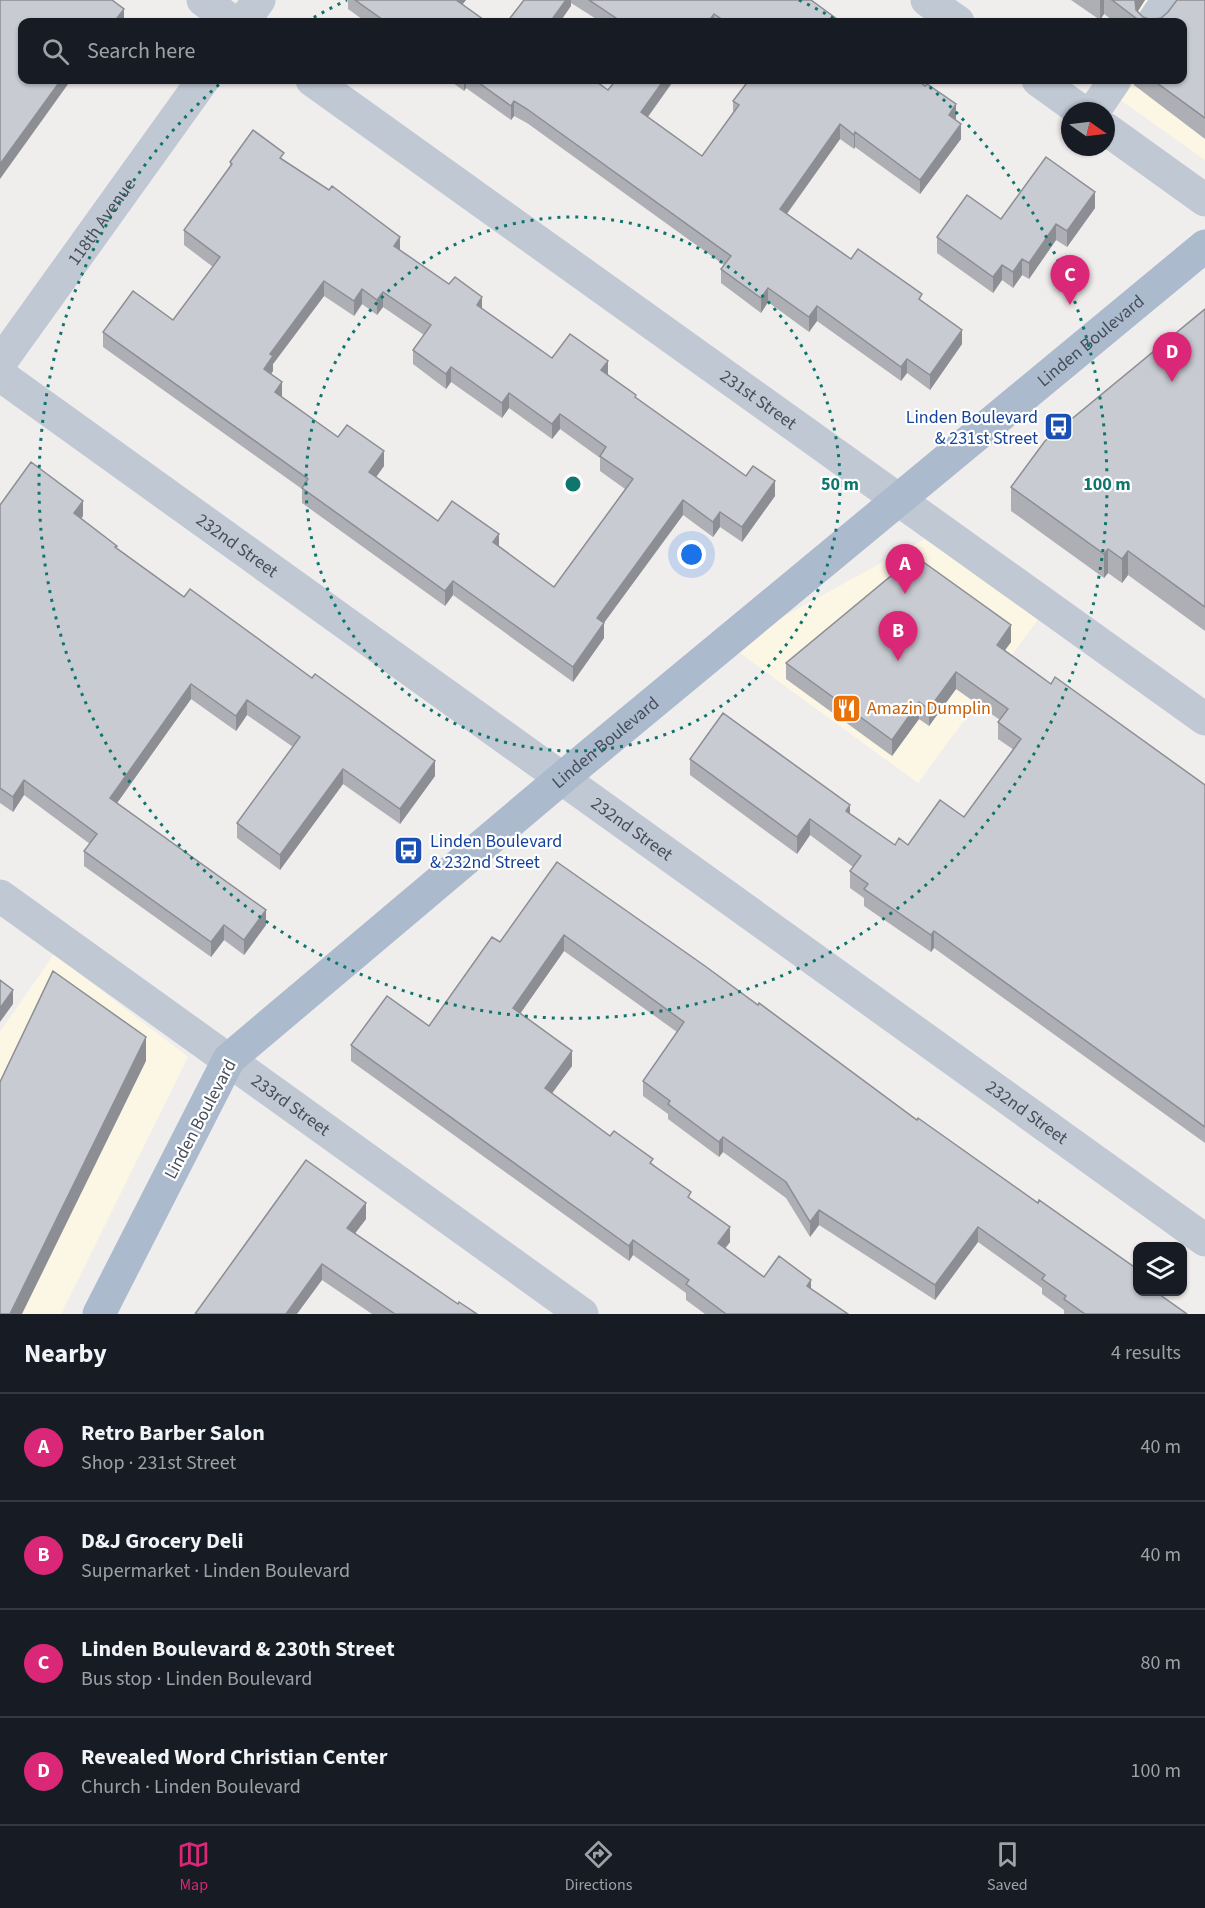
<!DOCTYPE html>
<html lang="en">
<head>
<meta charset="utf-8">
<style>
	:root { --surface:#171b24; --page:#20242c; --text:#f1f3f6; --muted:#9ea1a6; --line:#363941; --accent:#db2777 }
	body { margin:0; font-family:"Source Sans 3",sans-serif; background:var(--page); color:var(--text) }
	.controls { position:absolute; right:18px; bottom:18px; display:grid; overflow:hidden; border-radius:12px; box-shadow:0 2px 4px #0004 }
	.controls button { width:54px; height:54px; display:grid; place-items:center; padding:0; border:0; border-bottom:2px solid var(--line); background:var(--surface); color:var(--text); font:30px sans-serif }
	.compass { position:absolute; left:1061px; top:102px; width:54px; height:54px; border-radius:50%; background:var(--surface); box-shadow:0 2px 4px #0004; rotate:104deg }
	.you { position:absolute; left:692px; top:555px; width:21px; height:21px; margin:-15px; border:4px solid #fff; border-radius:50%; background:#1a73e8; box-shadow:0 0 0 9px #1a73e833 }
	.badge { display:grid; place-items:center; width:39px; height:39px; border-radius:50%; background:var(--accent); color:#fff; font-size:20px; font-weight:700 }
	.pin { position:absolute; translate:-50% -50px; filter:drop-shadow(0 2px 3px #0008) }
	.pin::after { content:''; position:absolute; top:32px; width:21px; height:18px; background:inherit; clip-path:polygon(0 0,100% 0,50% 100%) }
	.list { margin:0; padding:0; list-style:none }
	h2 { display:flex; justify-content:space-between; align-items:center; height:78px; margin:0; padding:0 24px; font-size:26px }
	h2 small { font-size:20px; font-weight:400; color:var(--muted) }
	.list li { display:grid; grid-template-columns:39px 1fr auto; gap:18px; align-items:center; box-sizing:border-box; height:108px; padding:0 24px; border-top:2px solid var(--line) }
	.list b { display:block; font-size:22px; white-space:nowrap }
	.list p { margin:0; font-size:20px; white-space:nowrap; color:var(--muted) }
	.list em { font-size:20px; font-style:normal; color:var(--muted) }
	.icon { flex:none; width:33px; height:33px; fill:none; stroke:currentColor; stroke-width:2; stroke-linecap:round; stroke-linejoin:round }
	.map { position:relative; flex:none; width:1205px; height:1314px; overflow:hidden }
	.search { position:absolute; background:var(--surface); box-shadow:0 2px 4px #0004; left:18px; right:18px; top:18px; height:66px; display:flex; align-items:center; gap:15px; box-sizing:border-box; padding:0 21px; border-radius:12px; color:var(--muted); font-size:22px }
	.sheet { height:510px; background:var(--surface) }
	nav { display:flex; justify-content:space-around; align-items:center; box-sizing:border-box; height:84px; border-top:2px solid var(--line); background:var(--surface); font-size:16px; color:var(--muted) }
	nav a { display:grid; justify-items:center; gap:3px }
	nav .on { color:var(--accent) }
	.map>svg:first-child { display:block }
	.commercial { fill:#fcf7e5 }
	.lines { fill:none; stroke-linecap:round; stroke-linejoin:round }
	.minor { stroke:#c0c8d3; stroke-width:33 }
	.major { stroke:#acbacd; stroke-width:33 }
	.wall { fill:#adafb5; fill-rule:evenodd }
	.shaded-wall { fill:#8d8e94 }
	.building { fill:#c9cbd3; stroke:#8d8e94; stroke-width:1.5; fill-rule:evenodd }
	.ring { fill:none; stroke:#0f766e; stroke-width:3; stroke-dasharray:3 6 }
	.labels { text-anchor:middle; stroke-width:4.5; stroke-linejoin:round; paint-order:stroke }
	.street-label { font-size:18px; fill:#454e5a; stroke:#fff }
	.transit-label { font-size:18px; fill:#164399; stroke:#fff; text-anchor:end }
	.food-label { font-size:18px; fill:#c56008; stroke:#fff; text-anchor:start }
	.centre { fill:#0f766e; stroke:#fff; stroke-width:3 }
	.ring-label { font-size:18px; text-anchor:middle; font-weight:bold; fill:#0f766e; stroke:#fff; stroke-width:4.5; stroke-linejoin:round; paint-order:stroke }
</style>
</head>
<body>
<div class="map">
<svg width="1205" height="1314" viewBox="0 0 1205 1314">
	<rect width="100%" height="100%" fill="#f0eded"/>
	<path class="commercial" d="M1141,0H1205V160L1092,80H1182V22H1125Z
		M939,531L1045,610L918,783L730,646Z
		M54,954L188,1057L61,1314H0V1032Z"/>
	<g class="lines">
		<g class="minor">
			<path d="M203,0L233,22"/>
			<path d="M927,0L958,22"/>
			<path d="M243,22L259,0"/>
			<path d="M1153,22L1168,0"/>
			<path id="s1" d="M312,80L1205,719"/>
			<path d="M1038,80L1081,111"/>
			<path d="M1094,111L1115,80"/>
			<path d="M1106,129L1205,200"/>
			<path id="s2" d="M0,363L203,80"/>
			<path id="s3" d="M0,375L1205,1240"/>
			<path id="s4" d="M0,896L582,1314"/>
		</g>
		<path class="major" id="s5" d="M99,1314L229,1059L561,779L1205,246"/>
	</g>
	<path class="wall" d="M348,0H466L462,4L487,22H366L348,9Z
		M524,0H811L841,22H601L571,3V6Z
		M1071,0H1145L1138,11L1143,17L1151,20L1161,18L1205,0V139L1134,85V80H1182V22H1115L1104,14L1100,20Z
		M449,80H594L608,90L674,80L648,117L702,156L733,113V101L956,119V120L961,139L920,194L855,147L854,149L840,139L787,214L851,259L922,302L962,344L930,390L907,373L901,381L817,321L809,332L768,302L761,313L721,283V269L724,265L527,123L514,116L511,120L466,88L464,91Z
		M284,161L400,250L552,358L608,375L636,399L775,496L742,542L720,527L713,537L683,515L604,623V638L573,682L453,595L445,606L302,503V489L103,347V332L173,320L213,267L184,245V230L230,167V162ZM324,296L354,316L362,304L377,315L383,307L424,335L413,350V364L446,389L451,382L502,418L509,408L552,439L560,429L600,458V471L625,489L554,587L499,547L438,521L376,477L384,466L338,437L282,397L271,374L273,371V364Z
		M1095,208L1067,247L1056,240L1029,279L1022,275L1013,288L1002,280L993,293L937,253V237L1001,219Z
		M1205,309V631L1128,575L1122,583L1108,573L1104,578L1011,511V487Z
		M0,505L83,516L81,518L117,548L435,776L400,824L343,784L280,870L237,838V823L293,747L247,715L236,731L191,699L117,803L266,925L244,955L224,940L211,957L84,866V851L90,844L24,795L13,812L0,803Z
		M1011,642L1005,650L1051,684L1205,785V1143L934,948L931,952L864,906V898L850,888V871L853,867L810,835L797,854L690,775V759L850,814L895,845H908L964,817L1014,750L998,739V722L1000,720L956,689L929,726L919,719L892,756L786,679V663Z
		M557,862L1137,1292L1187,1314H1064V1310L1042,1294V1288L978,1242L935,1300L819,1225L810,1237L786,1198L723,1152L719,1157L668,1119V1114L643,1096V1081L677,1032L564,951L520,1013L572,1066L552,1093L610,1136L653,1164L691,1200L730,1242L725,1248L764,1277L811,1289L848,1314H705L686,1300V1293L633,1255L629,1261L351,1061V1045L429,1026L500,942Z
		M366,1219L355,1233L458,1304L477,1314H372L322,1280L195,1314Z"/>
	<path class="shaded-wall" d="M455,0H466L455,14Z
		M566,0H571V6L560,22H550Z
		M1100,0H1104V14L1100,20Z
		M1134,0H1145L1138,11L1135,18Z
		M124,9V22H114Z
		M714,14V22H708Z
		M61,80H71L0,179V164Z
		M464,80H466V88L464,91Z
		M664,80H674L641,126V112Z
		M514,101V116L511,120V106Z
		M956,104V119L949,130V115Z
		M840,124V139L780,223V209Z
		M961,124V139L920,194V180Z
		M855,132V147L854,149V135Z
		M1095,192V208L1067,247V231Z
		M1056,224V240L1029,279V263Z
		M400,237V251L394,246Z
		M1022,259V275L1013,288V272Z
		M1002,265V280L993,293V277Z
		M324,281V296L273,364V371L264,384V369L270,354Z
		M768,288V302L761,313V298Z
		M362,289V304L354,316V301Z
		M383,292V307L377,315V300Z
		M482,297V312L477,305Z
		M817,306V321L809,332V317Z
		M962,330V344L930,390V375Z
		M907,359V373L901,381V367Z
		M608,361V376L601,370Z
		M451,367V382L446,389V374Z
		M282,382V397L275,407V392Z
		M509,393V408L502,418V403Z
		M560,414V429L552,439V424Z
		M384,451V466L369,487V472Z
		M775,481V496L742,542V527Z
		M683,500V515L597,632V618Z
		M83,501V516L74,528V513Z
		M720,512V527L713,537V522Z
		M499,534V548L493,542Z
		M1108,549V573L1104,578V554Z
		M1128,551V575L1122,583V559Z
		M453,581V595L445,606V591Z
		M604,623V638L573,682V667Z
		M1011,625V642L997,661V645Z
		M956,672V689L929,726V709Z
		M191,684V699L110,813V798Z
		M247,700V715L236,731V716Z
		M919,702V719L892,756V740Z
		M435,761V776L400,824V809Z
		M343,769V784L280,870V855Z
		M24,780V795L13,812V797Z
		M850,805V822L846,811Z
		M810,819V835L797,854V837Z
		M266,910V925L244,955V940Z
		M224,925V940L211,957V942Z
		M934,931V948L931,952V935Z
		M564,935V951L513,1024V1008Z
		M13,990V1004L0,1022V1008Z
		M146,1037V1061L22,1314H10Z
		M572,1051V1066L545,1103V1088Z
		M723,1137V1152L719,1157V1142Z
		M366,1203V1219L347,1244V1228Z
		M819,1210V1225L810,1237V1222Z
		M730,1227V1242L718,1258V1243Z
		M978,1227V1242L935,1300V1285Z
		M633,1240V1255L629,1261V1246Z
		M322,1264V1280L297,1314H286Z
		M811,1280V1295L807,1286Z"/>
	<path class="building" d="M0,0H112L124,9L114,22H22V80H61L0,164Z
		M355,0H456L487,22H386Z
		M524,0H566L550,22H507Z
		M589,0H811L841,22H726L714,14L708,22H622Z
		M1112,0H1135L1136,10L1143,17L1151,20L1161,18L1168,12L1177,0H1205V118L1153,80H1182V22H1141Z
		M475,80H594L608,90L616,80H664L641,112L702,156L739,105L733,101L749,80H917L925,86L927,84L956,104L949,115L961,124L920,180L855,132L854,135L840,124L780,209L851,259L858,249L922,294L919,299L962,330L930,375L907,359L901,367L817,306L809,317L768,288L761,298L721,269L731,256L527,109L514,101L511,106Z
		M253,130L284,153L280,158L329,190L332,186L400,237L394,246L449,284L455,277L482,297L477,305L552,358L570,334L608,361L601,370L636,395L635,397L746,476L753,466L775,481L742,527L720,512L713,522L683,500L597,618L604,623L573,667L453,581L445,591L302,488L308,479L103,332L133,291L173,320L220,257L184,230L232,164L230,162ZM324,281L354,301L362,289L377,300L383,292L431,325L413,350L446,374L451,367L502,403L509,393L552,424L560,414L606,447L600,456L633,479L554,587L493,542L499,534L452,501L438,521L369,472L384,451L347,425L338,437L275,392L282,382L264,369L273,356L270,354Z
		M1046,157L1095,192L1067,231L1056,224L1029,263L1022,259L1013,272L1002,265L993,277L937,237L967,195L1001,219Z
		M1205,309V607L1128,551L1122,559L1108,549L1104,554L1011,487L1045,441Z
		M31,462L83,501L74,513L117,546L115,547L184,597L190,589L312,678L315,674L435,761L400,809L343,769L280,855L237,823L300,737L247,700L236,716L191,684L110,798L266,910L244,940L224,925L211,942L84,851L97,834L24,780L13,797L0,788V505Z
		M915,556L1011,625L997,645L1051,684L1055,677L1205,785V1127L934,931L931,935L864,889L868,884L850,871L861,856L810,819L797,837L690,759L723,713L850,805L846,811L895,845L899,838L908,845L940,800L964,817L1021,739L998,722L1008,709L956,672L929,709L919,702L892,740L786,663Z
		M557,862L705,966L758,1005L759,1003L917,1120L918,1118L1038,1203L1039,1200L1137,1269V1292H1156L1187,1314H1085L1064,1299L1066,1296L1042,1279L1045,1275L978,1227L935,1285L819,1210L810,1222L786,1182L723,1137L719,1142L668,1104L670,1101L643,1081L684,1022L564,935L513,1008L572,1051L545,1088L610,1136L614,1131L653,1159L650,1163L691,1192L688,1197L730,1227L718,1243L764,1277L779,1256L811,1280L807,1286L848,1314H726L686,1284L689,1280L633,1240L629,1246L351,1045L387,996L429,1026L492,937L500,942Z
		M53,971L146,1037L10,1314H0V1082Z
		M0,980L13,990L0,1008Z
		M306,1160L366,1203L347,1228L458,1304L459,1302L477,1314H395L322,1264L286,1314H195Z"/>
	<g class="ring">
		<circle cx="573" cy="484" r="267"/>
		<path d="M306 22A534 534 0 0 1 347 0M799 0A534 534 0 0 1 840 22M923 81A534 534 0 1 1 223 81"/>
	</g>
	<defs>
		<symbol id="bus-square" viewBox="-11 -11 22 22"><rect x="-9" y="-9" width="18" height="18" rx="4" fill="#1a4fb4" stroke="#fff"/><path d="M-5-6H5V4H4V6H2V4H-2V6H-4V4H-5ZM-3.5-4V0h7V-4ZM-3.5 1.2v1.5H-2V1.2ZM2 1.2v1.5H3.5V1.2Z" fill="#fff"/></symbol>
		<symbol id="restaurant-square" viewBox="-11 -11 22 22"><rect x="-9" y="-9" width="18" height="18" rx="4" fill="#e8710a" stroke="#fff"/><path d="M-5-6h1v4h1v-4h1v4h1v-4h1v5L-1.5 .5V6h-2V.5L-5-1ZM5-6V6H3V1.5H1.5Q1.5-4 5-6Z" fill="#fff"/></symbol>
	</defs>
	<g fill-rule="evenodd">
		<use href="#bus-square" x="1042" y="410" width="33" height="33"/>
		<use href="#restaurant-square" x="830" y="692" width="33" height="33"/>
		<use href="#bus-square" x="392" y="834" width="33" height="33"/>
	</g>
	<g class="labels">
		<g class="street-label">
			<text dy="6" stroke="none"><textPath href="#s2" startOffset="174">118th Avenue</textPath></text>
			<text dy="6" stroke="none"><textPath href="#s5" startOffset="1408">Linden Boulevard</textPath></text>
			<text dy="6" stroke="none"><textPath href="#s1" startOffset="549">231st Street</textPath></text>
			<text dy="6" stroke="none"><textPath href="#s3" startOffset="292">232nd Street</textPath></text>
			<text dy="6" stroke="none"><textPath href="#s5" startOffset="778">Linden Boulevard</textPath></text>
			<text dy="6" stroke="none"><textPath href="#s3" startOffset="778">232nd Street</textPath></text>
			<text dy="6" stroke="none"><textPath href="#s4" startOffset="358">233rd Street</textPath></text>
			<text dy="6" stroke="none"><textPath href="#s3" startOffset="1264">232nd Street</textPath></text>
			<text transform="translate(200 1119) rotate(-62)" y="6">Linden Boulevard</text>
		</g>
		<g class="transit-label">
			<text x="1038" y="423">Linden Boulevard<tspan x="1038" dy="21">&amp; 231st Street</tspan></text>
			<text x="430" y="847" text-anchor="start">Linden Boulevard<tspan x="430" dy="21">&amp; 232nd Street</tspan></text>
		</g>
		<g class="food-label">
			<text x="867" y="714">Amazin Dumplin</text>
		</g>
	</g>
	<circle cx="573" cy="484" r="9" class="centre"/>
	<g class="ring-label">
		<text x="840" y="490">50 m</text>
		<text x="1107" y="490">100 m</text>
	</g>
</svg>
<div class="controls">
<button><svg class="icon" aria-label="layers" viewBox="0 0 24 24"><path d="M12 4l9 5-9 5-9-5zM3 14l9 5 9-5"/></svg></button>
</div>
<svg class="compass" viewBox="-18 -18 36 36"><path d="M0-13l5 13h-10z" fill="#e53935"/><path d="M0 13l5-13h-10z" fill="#9ea1a6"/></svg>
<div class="you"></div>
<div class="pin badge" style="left:905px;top:594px">A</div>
<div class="pin badge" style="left:898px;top:661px">B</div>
<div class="pin badge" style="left:1070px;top:305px">C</div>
<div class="pin badge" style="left:1172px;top:382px">D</div>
<div class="search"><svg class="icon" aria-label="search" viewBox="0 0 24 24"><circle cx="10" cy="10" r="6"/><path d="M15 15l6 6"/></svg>Search here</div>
</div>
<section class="sheet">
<h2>Nearby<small>4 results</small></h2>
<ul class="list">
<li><span class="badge">A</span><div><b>Retro Barber Salon</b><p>Shop · 231st Street</p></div><em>40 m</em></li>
<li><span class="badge">B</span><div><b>D&amp;J Grocery Deli</b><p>Supermarket · Linden Boulevard</p></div><em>40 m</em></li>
<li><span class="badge">C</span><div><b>Linden Boulevard &amp; 230th Street</b><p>Bus stop · Linden Boulevard</p></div><em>80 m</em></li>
<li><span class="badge">D</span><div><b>Revealed Word Christian Center</b><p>Church · Linden Boulevard</p></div><em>100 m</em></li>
</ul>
</section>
<nav>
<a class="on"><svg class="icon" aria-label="map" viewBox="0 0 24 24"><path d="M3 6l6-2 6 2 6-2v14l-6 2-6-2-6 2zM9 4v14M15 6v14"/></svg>Map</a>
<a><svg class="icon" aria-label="directions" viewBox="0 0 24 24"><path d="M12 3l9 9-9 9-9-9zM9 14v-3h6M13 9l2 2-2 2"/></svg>Directions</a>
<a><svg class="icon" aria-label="saved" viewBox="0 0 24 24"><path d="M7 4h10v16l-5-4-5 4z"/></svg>Saved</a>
</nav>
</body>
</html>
